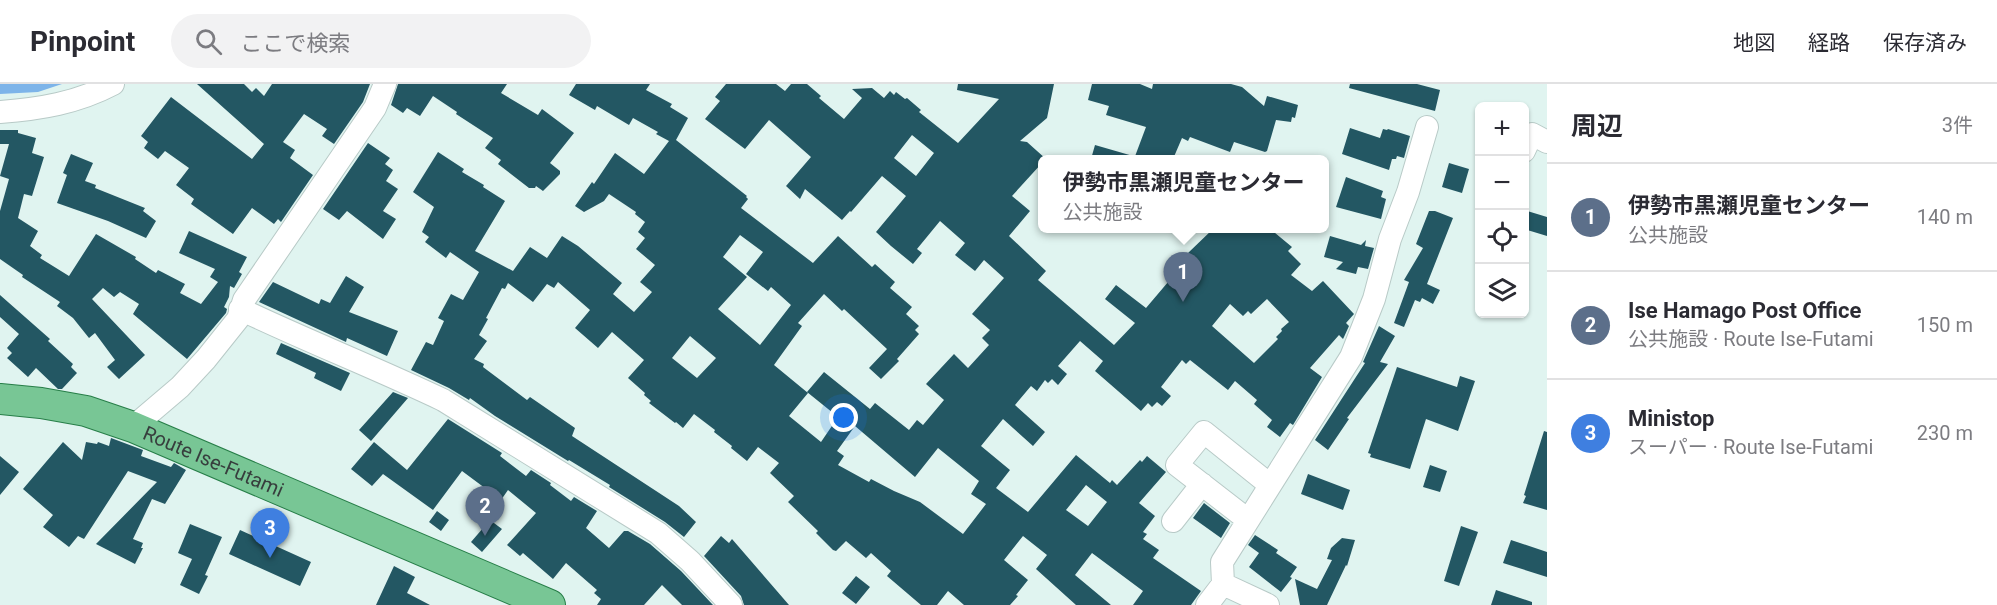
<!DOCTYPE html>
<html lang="ja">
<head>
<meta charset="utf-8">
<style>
	:root { --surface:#fff; --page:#f2f2f3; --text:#2b2b33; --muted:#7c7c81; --line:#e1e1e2; --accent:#ae2e7b }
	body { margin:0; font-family:Roboto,"Noto Sans JP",sans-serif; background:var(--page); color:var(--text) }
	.controls { position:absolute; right:18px; top:18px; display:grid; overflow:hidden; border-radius:9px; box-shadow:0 2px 4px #0004 }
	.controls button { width:54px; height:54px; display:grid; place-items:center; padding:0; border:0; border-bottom:2px solid var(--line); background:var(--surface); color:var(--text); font:30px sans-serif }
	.you { position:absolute; left:844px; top:334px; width:21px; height:21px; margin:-15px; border:4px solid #fff; border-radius:50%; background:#1a73e8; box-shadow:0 0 0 9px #1a73e833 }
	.badge { display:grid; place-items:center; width:39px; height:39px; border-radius:50%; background:var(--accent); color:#fff; font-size:20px; font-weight:700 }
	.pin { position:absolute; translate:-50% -50px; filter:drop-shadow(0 2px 3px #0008) }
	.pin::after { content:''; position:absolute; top:32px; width:21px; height:18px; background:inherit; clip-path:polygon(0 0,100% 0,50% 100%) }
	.popup { position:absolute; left:1038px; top:71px; width:291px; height:78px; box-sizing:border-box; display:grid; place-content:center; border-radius:9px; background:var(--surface); filter:drop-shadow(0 2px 4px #0005); font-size:20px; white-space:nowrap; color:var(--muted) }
	.popup b { font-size:22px; color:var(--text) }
	.popup::after { content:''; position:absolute; left:50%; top:100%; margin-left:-12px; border:12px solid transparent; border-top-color:var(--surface) }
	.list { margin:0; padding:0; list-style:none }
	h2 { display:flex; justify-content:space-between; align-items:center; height:78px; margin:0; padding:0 24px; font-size:26px }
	h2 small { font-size:20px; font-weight:400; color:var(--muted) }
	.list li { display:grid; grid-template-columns:39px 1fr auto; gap:18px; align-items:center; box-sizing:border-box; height:108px; padding:0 24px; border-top:2px solid var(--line) }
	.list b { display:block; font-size:22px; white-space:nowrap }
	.list p { margin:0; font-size:20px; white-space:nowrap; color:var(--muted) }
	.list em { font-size:20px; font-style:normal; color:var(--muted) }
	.icon { flex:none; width:33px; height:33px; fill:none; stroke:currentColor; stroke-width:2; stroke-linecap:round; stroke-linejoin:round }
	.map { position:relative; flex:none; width:1547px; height:521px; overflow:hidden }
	header { display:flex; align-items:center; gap:36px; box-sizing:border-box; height:84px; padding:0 30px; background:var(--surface); border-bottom:2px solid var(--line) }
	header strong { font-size:28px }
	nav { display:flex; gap:33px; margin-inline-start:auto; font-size:21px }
	.search { width:420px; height:54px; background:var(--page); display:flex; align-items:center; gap:15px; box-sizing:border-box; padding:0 21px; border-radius:33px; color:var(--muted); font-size:22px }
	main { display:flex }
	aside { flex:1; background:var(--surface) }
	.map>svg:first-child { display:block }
	.water { fill:#7db4e9 }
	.building { fill:#235763; fill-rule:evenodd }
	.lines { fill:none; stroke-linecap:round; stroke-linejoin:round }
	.minor-casing { stroke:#b8cac7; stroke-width:24 }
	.major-casing { stroke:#277e48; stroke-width:32 }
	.minor { stroke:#fff; stroke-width:22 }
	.major { stroke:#78c695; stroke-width:30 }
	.labels { text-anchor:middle; stroke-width:6; stroke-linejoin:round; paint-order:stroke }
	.street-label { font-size:20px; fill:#373e3d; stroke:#e0f4f0 }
</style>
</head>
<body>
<header>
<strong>Pinpoint</strong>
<div class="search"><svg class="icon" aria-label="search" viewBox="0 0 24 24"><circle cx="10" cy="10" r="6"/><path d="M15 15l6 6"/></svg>ここで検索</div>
<nav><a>地図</a><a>経路</a><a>保存済み</a></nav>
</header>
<main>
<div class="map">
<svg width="1547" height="521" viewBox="0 0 1547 521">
	<rect width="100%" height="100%" fill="#e0f4f0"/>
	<path class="water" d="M0,0H62L38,8L0,10Z"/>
	<path class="building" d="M197,0H244L252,8L256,4L264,12L272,0H370L363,18L334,60L322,52L327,45L304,30L283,58L295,66L290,74L313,91L281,138L278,135L274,140L252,124L233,150L191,120L194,115L176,101L189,84L165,67L158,75L144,64L148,58L141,52L171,13L252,75L264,60Z
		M398,0H507L501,9L538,31L542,25L574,49L550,79L560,87V90L543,107L536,102L535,104H529L498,80L501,76L485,64L493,54L456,30L457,28L433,12L420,32L407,24L403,29L391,21Z
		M576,0H650L646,6L672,20L670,23L688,34L676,56L747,112L746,113L748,115L741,124L813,179L838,152L872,183L875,180L895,198L890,204L912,223L906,230L919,242L915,246L919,250L897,275L899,277L881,295L869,284L887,265L844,225L842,227L824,210L798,239L802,242L774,281L808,309L789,332L821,358L838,333L807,308L824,288L870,325L875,319L909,346L917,336L923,341L944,316L926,300L954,270L968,284L989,261L982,254L990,246L972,230L1004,194L984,176L975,187L955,171L965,159L940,137L917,165L922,169L913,180L891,162L876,148L906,112L882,92L851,128L850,127L842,136L805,105L800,115L786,102L811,73L769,36L745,65L705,35L720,17L715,13L726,0H776L785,7L791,0H807L821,12L819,14L844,35L862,14L852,5L872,4L884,14L890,7L894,11L896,8L905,15L907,14L921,26L919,28L958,59L999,15L957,6L958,0H1054L1047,34L1020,57L1027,58L1046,75H1042V79L1012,112L1030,127L1009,152L1046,187L1038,196L1114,261L1135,239L1105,215L1116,201L1146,224L1191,171L1188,169L1214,144H1269L1292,163L1288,167L1301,180L1291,191L1312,207L1323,197L1354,230L1346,239L1349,242L1344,253L1343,255L1339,251L1310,284L1322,293L1293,341L1290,339L1280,353L1267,343L1272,336L1254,320L1257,316L1235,297L1228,306L1190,276L1186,280L1182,276L1161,303L1171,312L1162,322L1157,318L1152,323L1148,319L1141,327L1095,287L1103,277L1080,257L1058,282L1067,290L1058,301L1052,295L1048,299L1045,296L1037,307L1031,302L1015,321L1045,348L1033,362L1003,335L981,362L1010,386L996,404L1028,428L1076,371L1110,399L1112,396L1117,401L1140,376L1142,378L1147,372L1166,388L1139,419L1155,432L1143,448L1147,450L1143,455L1159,466L1153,474L1201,507L1191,521H1133L1143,507L1092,469L1075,491L1111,521H1076L1036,485L1047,471L1023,452L1004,476L1028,496L1016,511L1018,512L1010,521H964L948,507L937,521H921L887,492L891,487L871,469L866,474L846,457L836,467L833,466L816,449L818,447L788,418L794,412L770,389L779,379L758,363L747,377L731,364L732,362L714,348L715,346L694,330L683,344L676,338L675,339L649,319L651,317L644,311L645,309L628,294L644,276L612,248L598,264L575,244L590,226L558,198L554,204L547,200L533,218L508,199L505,205L502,204L486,234L488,235L479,251L487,257L474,275L484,280L483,283L527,316L530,313L575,344L572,352L679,422L696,438L684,453L665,438L609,403L610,401L569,376L568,377L495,332L470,314L469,316L449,304L411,286L426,258L433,261L444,237L438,234L451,210L463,216L479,188L450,168L446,174L425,158L429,153L422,148L434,123L413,108L438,68L464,85L462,88L484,101L483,103L505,117L475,167L513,187L530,163L547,174L562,152L578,162L622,199L613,210L634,228L652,208L640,198L655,181L636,165L645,154L638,148L645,138L635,130L636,128L609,110L604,117L584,128L575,122L592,98L594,100L615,69L644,90L669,57L656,50L658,48L633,34L629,41L597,22L595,26L569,11ZM912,51L934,69L916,92L894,74ZM740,151L763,168L746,190L768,207L771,203L791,221L760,261L718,225L747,193L723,173ZM1267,215L1289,238L1281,245L1282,247L1276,253L1278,255L1254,279L1212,242L1230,220L1243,232L1248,227L1251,230ZM690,252L716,274L697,294L672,274ZM855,342L915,393L938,364L979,397L971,410L986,420L963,450L920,418L894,407L871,395L869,398L838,381L844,372L837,367ZM1086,401L1107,418L1088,442L1066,426Z
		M1092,0H1140L1152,5L1153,0H1231L1242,3L1264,22L1267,12L1298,21L1295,34L1292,33L1291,38L1276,36L1267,67L1265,68L1234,58L1230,68L1190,53L1188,57L1182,54L1173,75H1134L1146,43L1106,31L1109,22L1088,16Z
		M1350,0H1417L1440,6L1435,27L1349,4Z
		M1350,44L1380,54L1383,45L1387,46L1388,45L1410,52L1404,74L1397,72L1396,75H1392L1389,86L1342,70Z
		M0,46H18V49L36,54L32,69L44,73L32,112L24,110L18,134L38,147L30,162L42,171L40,174L69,192L96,150L136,173L135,175L156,189L158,186L185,200L180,209L201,220L218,198L210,193L215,185L179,169L189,147L247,173L239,188L242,190L234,204L230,202L229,213L224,223L227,225L226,229L187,275L133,230L139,220L120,208L114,213L103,204L92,215L145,271L119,295L107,283L115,276L95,249L89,254L73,234L57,222L60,218L22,193L23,191L0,175V127L9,95L0,92L9,60H0Z
		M368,59L390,74L385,80L393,86L386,97L398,105L383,127L396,135L383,155L347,127L339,136L323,125Z
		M1095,61L1133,72V75H1091Z
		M71,70L93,79L85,97L96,101L95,104L145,124L143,127L156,137L146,154L108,137L57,119L67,91L63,89Z
		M1449,79L1469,85L1462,109L1442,103Z
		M1346,93L1383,107L1381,113L1386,115L1381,135L1336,123Z
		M1524,126L1547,133V152L1524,145Z
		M1429,127H1435L1453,134L1427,200L1440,206L1433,220L1422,214L1420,218L1415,216L1404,243L1394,239L1409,198L1404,196L1423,164L1416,160Z
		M1330,152L1361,161L1366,156L1365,162L1374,164L1368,185L1358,183L1356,190L1336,185L1343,178L1324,173Z
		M346,192L364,203L349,228L398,247L387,272L347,254L346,258L259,218L273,198L319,220L321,215L330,219Z
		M0,211L50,255L48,257L73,280L71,283L77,289L62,305H58L36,284L28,293L7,274L12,269L7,264L19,250L0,233Z
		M1379,242L1395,252L1380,278L1388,280L1347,334L1349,335L1328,366L1315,356L1365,279L1363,278Z
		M281,259L350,289L341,307L314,294L316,289L276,270Z
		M1397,283L1457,303L1460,292L1475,297L1458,347L1426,335L1410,385L1370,373L1371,370L1368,369Z
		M393,308L408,314L371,357L359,346Z
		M448,335L502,369L500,372L526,392L531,386L551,399L550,401L571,417L574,413L597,427L586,444L609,464L624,447H628L650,460L681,487L713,521H682L662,501L644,521H597L601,515L594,509L597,506L566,479L553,495L523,469L520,472L507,461L536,429L508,406L501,416L462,387L433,426L383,390L372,402L351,385L374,358L407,386Z
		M1544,347L1547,348V426L1523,419L1526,412L1524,411Z
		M111,354L143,366L141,372L171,383L174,379L186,386L165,420L152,415L133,455L143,459L141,464H143L135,480L96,460L157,398L128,387L84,455L78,452L69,463L43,443L53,431L23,405L63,358L82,376L86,358L97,360L98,358L109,362Z
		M0,372L19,388L0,411Z
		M1430,381L1447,387L1440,408L1423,403Z
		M1308,390L1350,406L1343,426L1301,410Z
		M1204,419L1230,439L1221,454L1193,434Z
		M437,427L449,436L441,447L429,438Z
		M490,436L502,445L482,468L471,458Z
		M190,440L222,453L205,491L208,492L199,510L180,501L192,475L178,469Z
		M1461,442L1478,448L1459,502L1444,497Z
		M240,446L311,478L300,502L229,470Z
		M1255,451L1278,466L1276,469L1297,483L1290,493L1292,494L1281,508L1249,483L1259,469L1248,461Z
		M721,452L729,459L732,455L789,521H744L741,512L704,472Z
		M1342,454L1355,456L1347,482L1346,481L1327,521H1300L1295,495L1317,505L1332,476L1327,475L1331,464Z
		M1511,456L1547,468V493L1503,479Z
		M394,482L415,493L407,509L430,521H376Z
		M856,492L870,503L856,520L842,509Z
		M1496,506L1532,518V521H1491Z"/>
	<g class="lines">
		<defs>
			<path id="minor" d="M0,28C40,25 77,19 113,0
				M1524,67L1532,50L1547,58
				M240,225C307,257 376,284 443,316L658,449L690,477L731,521
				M133,343L180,303L206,275L238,235L244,216L375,24L385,0
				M1248,436L1177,381L1204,348L1270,401
				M1173,437L1202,400
				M1223,500L1268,521
				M1207,521L1223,500L1222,478L1351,273L1374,215L1390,155L1408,108L1427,43"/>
			<g id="major">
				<path id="s1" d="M0,315L41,319L86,327L133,343L550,521"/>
			</g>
		</defs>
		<use href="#minor" class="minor-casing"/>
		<use href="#major" class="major-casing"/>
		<use href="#minor" class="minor"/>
		<use href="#major" class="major"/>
	</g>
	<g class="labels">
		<g class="street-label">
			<text dy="7" stroke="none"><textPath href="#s1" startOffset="224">Route Ise-Futami</textPath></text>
		</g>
	</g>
</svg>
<div class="controls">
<button>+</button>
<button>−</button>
<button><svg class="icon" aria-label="locate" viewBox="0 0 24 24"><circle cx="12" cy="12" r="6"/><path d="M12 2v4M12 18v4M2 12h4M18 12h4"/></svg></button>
<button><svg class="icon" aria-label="layers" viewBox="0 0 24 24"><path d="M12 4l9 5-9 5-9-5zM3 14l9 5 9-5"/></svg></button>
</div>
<div class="you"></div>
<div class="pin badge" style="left:1183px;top:218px;background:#5c6f8a">1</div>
<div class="popup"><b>伊勢市黒瀬児童センター</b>公共施設</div>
<div class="pin badge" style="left:485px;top:452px;background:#5c6f8a">2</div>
<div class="pin badge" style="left:270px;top:474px;background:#3f7fe0">3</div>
</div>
<aside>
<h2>周辺<small>3件</small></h2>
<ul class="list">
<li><span class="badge" style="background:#5c6f8a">1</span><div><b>伊勢市黒瀬児童センター</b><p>公共施設</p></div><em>140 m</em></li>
<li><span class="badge" style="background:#5c6f8a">2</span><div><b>Ise Hamago Post Office</b><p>公共施設 · Route Ise-Futami</p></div><em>150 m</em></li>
<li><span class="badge" style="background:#3f7fe0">3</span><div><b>Ministop</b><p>スーパー · Route Ise-Futami</p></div><em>230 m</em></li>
</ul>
</aside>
</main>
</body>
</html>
